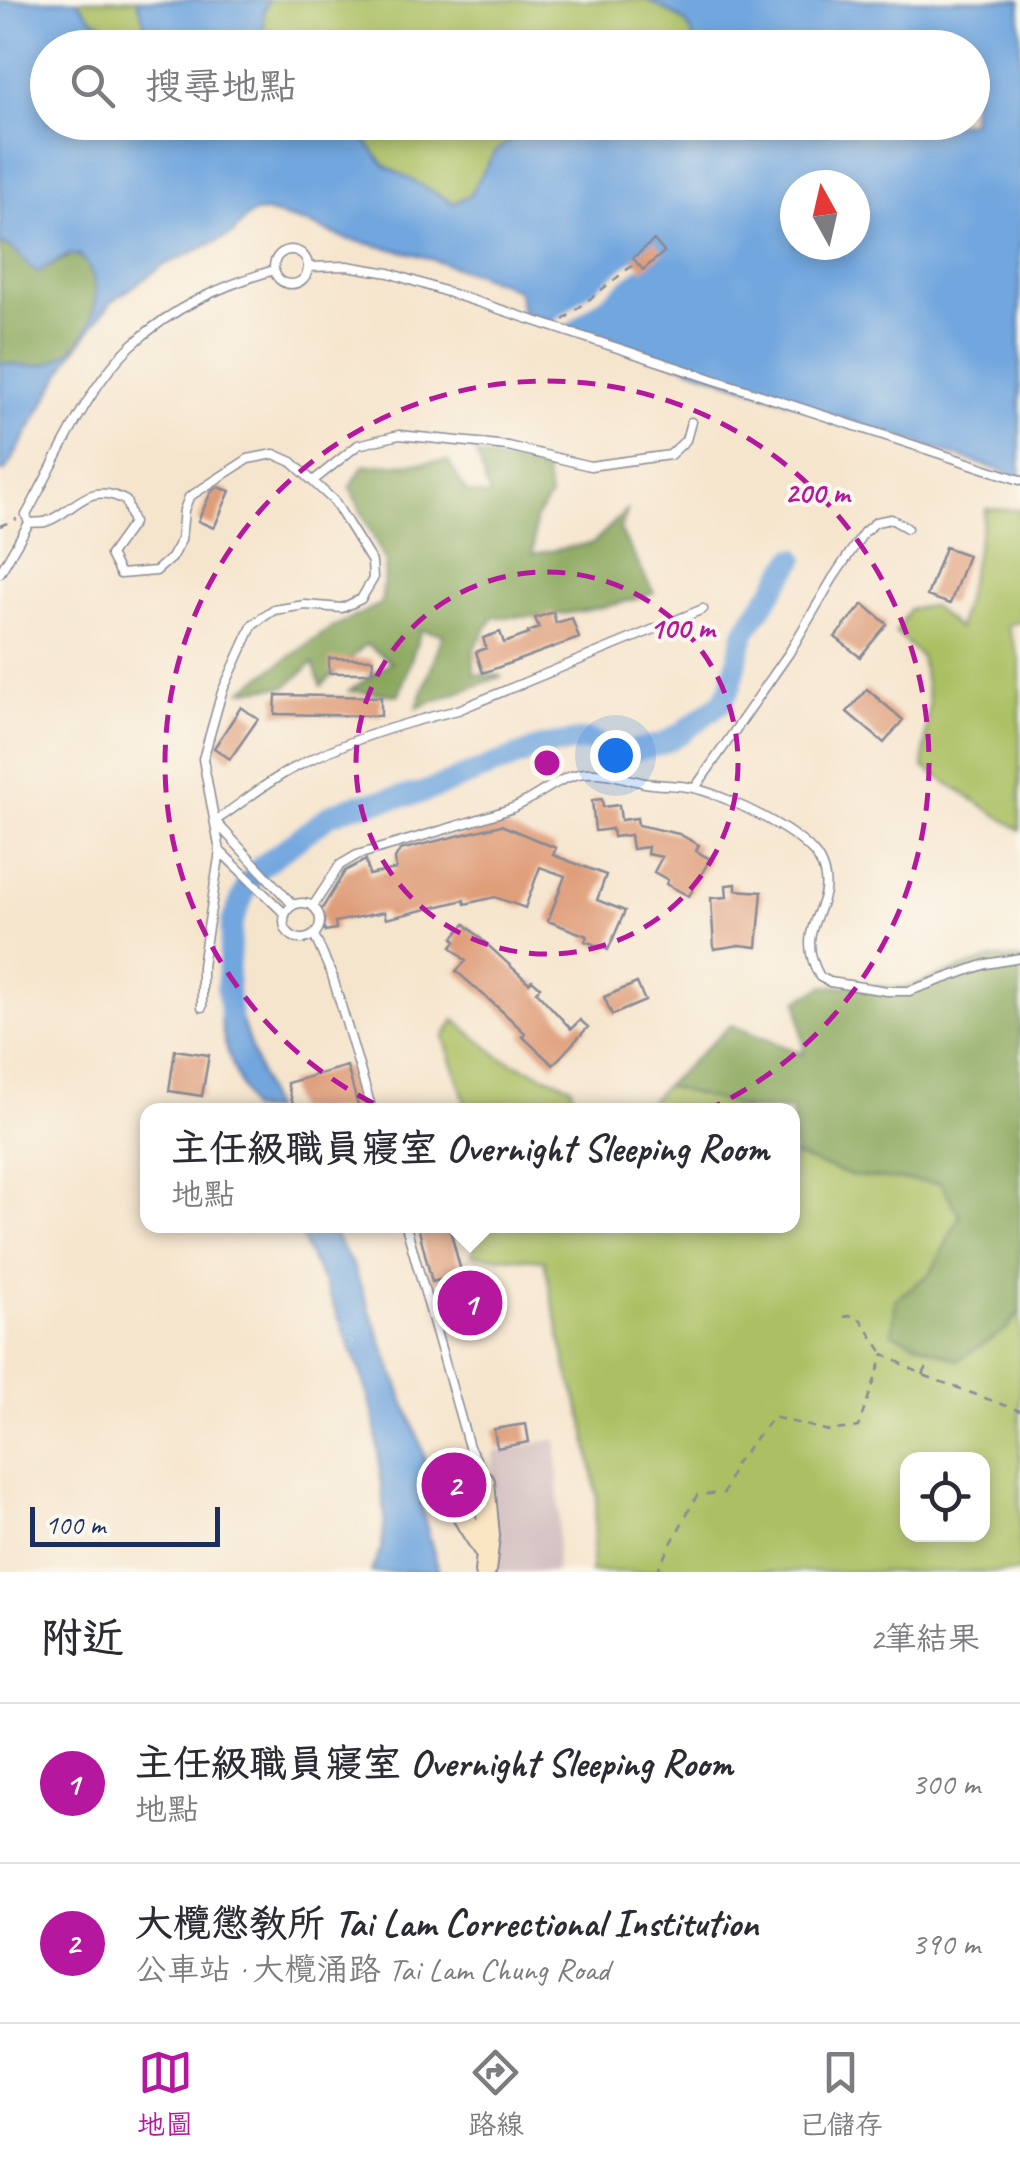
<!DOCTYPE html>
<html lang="zh-TW">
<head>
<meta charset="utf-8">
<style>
	:root { --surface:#fff; --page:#f7f7f7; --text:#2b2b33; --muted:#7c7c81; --line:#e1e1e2; --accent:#b5179e }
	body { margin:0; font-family:Caveat,"LXGW WenKai TC",sans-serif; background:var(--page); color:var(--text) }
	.controls { position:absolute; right:30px; bottom:30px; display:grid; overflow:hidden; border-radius:20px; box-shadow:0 5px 15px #0003 }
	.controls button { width:90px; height:90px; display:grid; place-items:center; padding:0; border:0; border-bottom:2px solid var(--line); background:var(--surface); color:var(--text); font:50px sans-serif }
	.compass { position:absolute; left:780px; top:170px; width:90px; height:90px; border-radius:50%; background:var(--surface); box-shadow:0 5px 15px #0003; rotate:352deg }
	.scale { position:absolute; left:30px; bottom:25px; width:190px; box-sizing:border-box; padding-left:10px; border:5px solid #1b2f5e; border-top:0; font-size:28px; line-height:35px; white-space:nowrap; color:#1b2f5e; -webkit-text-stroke:8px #fbf7ec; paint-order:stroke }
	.you { position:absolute; left:615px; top:755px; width:35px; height:35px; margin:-25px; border:8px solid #fff; border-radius:50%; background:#1a73e8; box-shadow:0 0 0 15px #1a73e833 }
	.badge { display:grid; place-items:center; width:65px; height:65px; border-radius:50%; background:var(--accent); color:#fff; font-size:32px; font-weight:700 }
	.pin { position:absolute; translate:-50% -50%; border:5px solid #fff; box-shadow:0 2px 10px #0006 }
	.popup { position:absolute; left:140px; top:1103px; width:660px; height:130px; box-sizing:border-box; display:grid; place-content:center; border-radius:20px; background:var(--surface); filter:drop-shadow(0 2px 8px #0005); font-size:32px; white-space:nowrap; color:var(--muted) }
	.popup b { font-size:38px; color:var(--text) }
	.popup::after { content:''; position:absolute; left:50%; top:100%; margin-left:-20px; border:20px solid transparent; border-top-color:var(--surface) }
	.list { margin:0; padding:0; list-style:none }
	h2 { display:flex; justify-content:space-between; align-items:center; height:130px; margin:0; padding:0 40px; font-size:42px }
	h2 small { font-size:32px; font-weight:400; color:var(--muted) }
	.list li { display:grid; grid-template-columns:65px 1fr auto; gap:30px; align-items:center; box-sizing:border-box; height:160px; padding:0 40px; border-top:2px solid var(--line) }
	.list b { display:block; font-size:38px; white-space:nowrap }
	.list p { margin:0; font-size:32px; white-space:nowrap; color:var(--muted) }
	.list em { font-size:32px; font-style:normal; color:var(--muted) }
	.icon { flex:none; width:55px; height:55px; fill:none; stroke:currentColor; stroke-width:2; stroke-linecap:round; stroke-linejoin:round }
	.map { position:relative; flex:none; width:1020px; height:1572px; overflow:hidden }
	.search { position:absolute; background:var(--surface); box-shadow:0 5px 15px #0003; left:30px; right:30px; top:30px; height:110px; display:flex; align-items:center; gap:25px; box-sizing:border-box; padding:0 35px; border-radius:55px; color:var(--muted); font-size:38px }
	.sheet { height:450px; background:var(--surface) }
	nav { display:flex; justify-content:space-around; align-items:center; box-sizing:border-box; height:140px; border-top:2px solid var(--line); background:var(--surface); font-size:28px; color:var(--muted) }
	nav a { display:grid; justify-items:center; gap:5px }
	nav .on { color:var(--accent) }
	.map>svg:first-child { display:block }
	.industrial { fill:#d2bfc0 }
	.green { fill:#abc064; stroke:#637861; stroke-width:2.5; fill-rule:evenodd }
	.forest { fill:#88a65a; stroke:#526a5c; stroke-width:2.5 }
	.water { fill:#71a6de; stroke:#466a9e; stroke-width:2.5; fill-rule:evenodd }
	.pier { fill:#f6e5cd }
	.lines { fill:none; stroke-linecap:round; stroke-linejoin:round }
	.river { stroke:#71a6de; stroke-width:22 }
	.building { fill:#df9d79 }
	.lane-casing { stroke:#888a96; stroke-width:11 }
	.secondary-casing { stroke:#888a96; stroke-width:24 }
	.path { stroke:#888a96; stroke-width:2.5; stroke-dasharray:8 8; stroke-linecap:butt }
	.lane { stroke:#fff; stroke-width:8 }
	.secondary { stroke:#fbe6c3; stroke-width:20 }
	.ring { fill:none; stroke:#b5179e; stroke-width:5; stroke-dasharray:18 12 }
	.centre { fill:#b5179e; stroke:#fbf7ec; stroke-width:5 }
	.ring-label { font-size:30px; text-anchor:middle; font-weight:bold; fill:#b5179e; stroke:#fbf7ec; stroke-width:8; stroke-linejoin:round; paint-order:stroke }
</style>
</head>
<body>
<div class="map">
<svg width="1020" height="1572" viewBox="0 0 1020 1572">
	<rect width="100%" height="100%" fill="#fbf7ec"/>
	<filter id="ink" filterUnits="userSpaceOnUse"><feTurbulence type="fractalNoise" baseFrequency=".01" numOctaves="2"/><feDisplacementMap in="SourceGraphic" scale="20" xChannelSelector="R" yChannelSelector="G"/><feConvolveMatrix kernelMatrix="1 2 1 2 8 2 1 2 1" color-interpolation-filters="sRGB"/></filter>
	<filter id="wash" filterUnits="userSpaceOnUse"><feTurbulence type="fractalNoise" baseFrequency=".0048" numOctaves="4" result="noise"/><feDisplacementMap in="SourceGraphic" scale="40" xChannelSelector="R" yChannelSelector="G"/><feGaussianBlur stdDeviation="2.25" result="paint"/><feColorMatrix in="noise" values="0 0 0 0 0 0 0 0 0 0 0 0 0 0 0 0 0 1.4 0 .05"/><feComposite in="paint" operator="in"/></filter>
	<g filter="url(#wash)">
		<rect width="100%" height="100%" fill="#f6e5cd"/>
		<path class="industrial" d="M557,1439L559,1514L556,1572H495L493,1452Z"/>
		<path class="green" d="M77,0H137C144,18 151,32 136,47H121L114,29L91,18Z
			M268,0H647C668,12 694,19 695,46L263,48L264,10Z
			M301,123H531L495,152L469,196L454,203L384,165L364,138L321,131Z
			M986,509L1020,510V622L1007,625L1020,660V830L923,767L929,702L921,657L896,633L909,609L932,606L958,629Z
			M455,1020L501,1058L571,1086L575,1110H468L444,1038Z
			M665,1086L751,1107L753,1110H641Z
			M793,1155L852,1176L941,1183L960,1216L931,1273L896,1299L1007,1329L1020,1311V1572H591L597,1496L584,1422L567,1369L544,1260L473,1255L471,1226H792ZM908,1460H982V1534H908Z"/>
		<path class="forest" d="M0,244L17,250L31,269L51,266L73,254C85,257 88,265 93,276C105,307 85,348 54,361C37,369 18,365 0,363Z
			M477,455L545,471L550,497L535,520L533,554L593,543L628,509L620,530L654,593C603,611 549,618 494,617L474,648V674L502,676L417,708L443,634L421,630L399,695L349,691L391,662L366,644L321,686L313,663L287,686L241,691L331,628L381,604L386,563L350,488L363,466L448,461L467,493L490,496Z
			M993,958L1020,959V1311L1007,1329L958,1360L892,1333L896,1299L931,1273L960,1216L941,1183L852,1176L793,1155L792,1110H753L665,1086L731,1025L804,1054L798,1000L824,986L908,987Z"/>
		<path class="water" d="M0,0H77L91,18L114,29L121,47L48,48V122L301,123L321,131L364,138L384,165L454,203L469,196L495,152L531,123L972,122V48L694,47C695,19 669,12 647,0H1020V477L522,312L518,291L500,282L415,254L347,239L309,224L266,212L255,213L247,217L233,234L164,265L111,302L71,356L13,458L5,471L0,472V363C15,365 32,368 47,364C91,351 113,290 80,255H67L38,272C21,265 23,248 0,244ZM795,185H855V245H795Z
			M137,0H268L264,10L263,47H136C151,32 143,18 137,0Z
			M227,989L236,1004L272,1110H250C239,1075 208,1026 227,989Z
			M298,1226H329L353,1266L423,1451L427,1473L422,1499L423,1514L439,1572H371L382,1547L385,1518L375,1420L362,1375L325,1285L306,1249Z"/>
		<path class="pier" d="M654,240L664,252L643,270L639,267L565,326L553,322L633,260Z"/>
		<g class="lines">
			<path class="river" d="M231,1017L227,989L232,923L247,886L259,868L330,815L352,806L422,793L544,746L587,740L623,753L662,744L683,732L722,702L731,686L744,633L794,559"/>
		</g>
		<g id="blocks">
			<path class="building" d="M654,240L664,252L643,270L633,258Z
				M218,487L230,491L214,528L198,521L211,492Z
				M945,547L968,555L950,604L927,596Z
				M863,604L887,624L860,657L835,637Z
				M553,612L556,623L572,618L579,638L483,673L476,652L486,648L483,638L500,632L504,643L529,634L528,632L539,628L535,618Z
				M329,658L373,659L372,673H329Z
				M867,689L903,720L884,743L847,712Z
				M276,695L381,697V716L275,714Z
				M241,707L258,719L230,759L214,748Z
				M602,799L603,807L619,805L621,820L637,818L638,825L679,834L699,845L696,851L710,859L689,896L666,884L668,880L654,872L662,857L647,854L648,847L632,849L630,835L613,837L612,829L595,831L592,800Z
				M501,825L556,848L553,855L606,875L597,900L625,911L608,950L585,941L587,936L548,921L565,876L540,867L525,908L495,897L465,904L464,900L386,919L384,912L335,922L336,929L325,931L320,912L345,871L366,860L369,875L396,869L395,859L400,850Z
				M736,884V890L762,892L757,947L740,945L714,949L711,898L727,897L726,885Z
				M465,924L529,983L532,980L540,987L536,991L571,1029L580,1020L588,1027L553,1065L522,1036L525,1033L503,1012L456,971L466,961L451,947L456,941L453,938Z
				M637,983L645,1001L612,1015L604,997Z
				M175,1050L209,1055L202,1096L169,1091Z
				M347,1066L359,1110H295L287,1083Z
				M418,1226H449L466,1290L487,1286L493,1312L452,1321L443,1279L432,1282Z
				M526,1424L529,1442L497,1448L494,1429Z"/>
		</g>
	</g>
	<g filter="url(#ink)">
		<use href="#blocks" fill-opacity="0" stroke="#888a96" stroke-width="2.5"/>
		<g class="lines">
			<defs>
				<path id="lane" d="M274 267a17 17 0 1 1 34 0a17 17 0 1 1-34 0Z
					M309,267L347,266L389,273L1020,480
					M313,481L358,445L399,435L508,446L590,466L670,455L686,440L691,422
					M29,523C34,522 40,523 45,522C73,514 87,478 126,501L133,523L110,555L120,574L156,571L171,558L181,540L184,510L189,497L248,459L274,454L292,462L334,501L372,562L373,579L361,599L342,608L305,605L274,610L253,624L222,692L203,759L220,851L202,966V1007
					M0,573L29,523L26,515C56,462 87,386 132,345C173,307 221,286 274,270
					M695,788L789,653L833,578L864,532L876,522L891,519L907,528
					M220,851L285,914
					M284 921a18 18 0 1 1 36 0a18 18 0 1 1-36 0Z
					M293,905L215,821C241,804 266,782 294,768C344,741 403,723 458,710L703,609
					M313,906L340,865L357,855C408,840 460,826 510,809C535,800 557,776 585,773C604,771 626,779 645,783C662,786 681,784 697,789C728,797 806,833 820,862C842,908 789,922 820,977L830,982L887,991H909L986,964L1020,958
					M314,935L332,975L372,1110
					M406,1226L469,1447L482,1469L483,1479"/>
				<path id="secondary" d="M485,1572L489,1536L484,1482C434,1489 472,1527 485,1552"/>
			</defs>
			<use href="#lane" class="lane-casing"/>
			<use href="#secondary" class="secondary-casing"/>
			<path class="path" d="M563,320L633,265
				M0,526L17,519
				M844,1317L853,1315L861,1320L883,1353
				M923,1375L928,1364
				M656,1572L697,1495L724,1493L735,1464L773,1417L829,1431L858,1427L884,1354L923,1375L1020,1411"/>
			<use href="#lane" class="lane"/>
			<use href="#secondary" class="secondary"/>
		</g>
	</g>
	<g class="ring">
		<circle cx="547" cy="763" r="191"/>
		<circle cx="547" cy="763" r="382"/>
	</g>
	<circle cx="547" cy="763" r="15" class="centre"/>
	<g class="ring-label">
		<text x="817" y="503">200 m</text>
		<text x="682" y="638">100 m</text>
	</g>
</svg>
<div class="controls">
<button><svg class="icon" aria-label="locate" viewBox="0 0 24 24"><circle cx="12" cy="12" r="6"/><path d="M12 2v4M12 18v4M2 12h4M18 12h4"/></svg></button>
</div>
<svg class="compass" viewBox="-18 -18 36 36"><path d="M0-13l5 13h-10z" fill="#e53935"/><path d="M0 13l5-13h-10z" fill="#7c7c81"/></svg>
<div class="scale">100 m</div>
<div class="you"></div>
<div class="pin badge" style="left:470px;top:1303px">1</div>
<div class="popup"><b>主任級職員寢室 Overnight Sleeping Room</b>地點</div>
<div class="pin badge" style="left:454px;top:1485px">2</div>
<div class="search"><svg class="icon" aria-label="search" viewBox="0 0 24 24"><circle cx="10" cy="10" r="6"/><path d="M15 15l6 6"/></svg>搜尋地點</div>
</div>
<section class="sheet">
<h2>附近<small>2筆結果</small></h2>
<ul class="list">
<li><span class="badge">1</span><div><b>主任級職員寢室 Overnight Sleeping Room</b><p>地點</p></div><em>300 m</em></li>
<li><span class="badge">2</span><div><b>大欖懲教所 Tai Lam Correctional Institution</b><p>公車站 · 大欖涌路 Tai Lam Chung Road</p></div><em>390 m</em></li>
</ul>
</section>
<nav>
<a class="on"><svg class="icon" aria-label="map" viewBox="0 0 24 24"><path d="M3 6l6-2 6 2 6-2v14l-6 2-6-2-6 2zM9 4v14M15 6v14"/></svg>地圖</a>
<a><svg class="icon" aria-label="directions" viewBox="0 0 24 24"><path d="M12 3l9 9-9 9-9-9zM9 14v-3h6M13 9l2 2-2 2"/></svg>路線</a>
<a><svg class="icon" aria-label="saved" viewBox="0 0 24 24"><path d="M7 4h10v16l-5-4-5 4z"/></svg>已儲存</a>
</nav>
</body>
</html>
